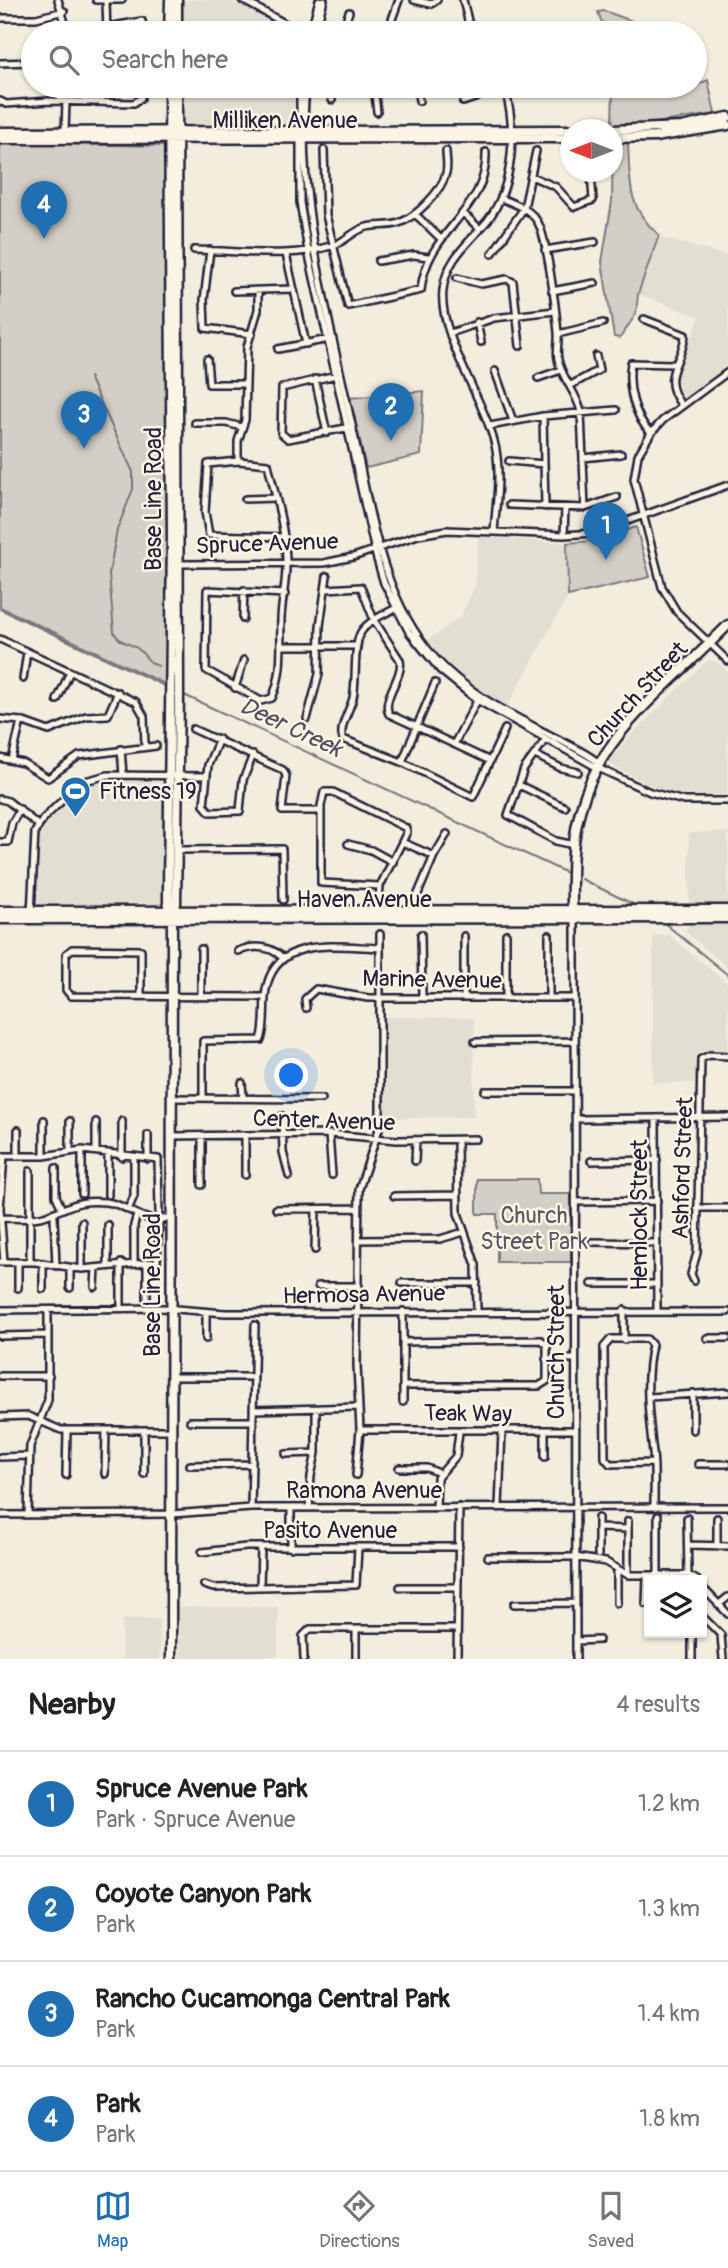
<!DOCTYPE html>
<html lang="en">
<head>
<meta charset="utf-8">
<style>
	:root { --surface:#fff; --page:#f6f6f6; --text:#222; --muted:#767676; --line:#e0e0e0; --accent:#1f6fb2 }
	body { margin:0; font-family:Pangolin,sans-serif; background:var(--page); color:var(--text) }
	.controls { position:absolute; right:21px; bottom:21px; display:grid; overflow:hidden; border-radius:0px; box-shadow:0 2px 5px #0004 }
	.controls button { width:63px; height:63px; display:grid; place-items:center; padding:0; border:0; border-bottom:2px solid var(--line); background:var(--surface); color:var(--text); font:35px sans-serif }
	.compass { position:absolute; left:560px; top:119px; width:63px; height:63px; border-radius:50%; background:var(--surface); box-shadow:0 2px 5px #0004; rotate:270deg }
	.you { position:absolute; left:292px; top:1076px; width:24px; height:24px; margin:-18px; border:5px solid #fff; border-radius:50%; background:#1a73e8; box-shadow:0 0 0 10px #1a73e833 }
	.badge { display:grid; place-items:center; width:46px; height:46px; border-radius:50%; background:var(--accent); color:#fff; font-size:23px; font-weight:700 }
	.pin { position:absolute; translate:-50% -58px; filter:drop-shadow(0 2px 4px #0008) }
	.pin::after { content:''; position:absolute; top:37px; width:24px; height:21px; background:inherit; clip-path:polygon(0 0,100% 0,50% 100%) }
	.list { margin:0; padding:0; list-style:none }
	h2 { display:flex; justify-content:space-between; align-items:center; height:91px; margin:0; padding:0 28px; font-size:30px }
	h2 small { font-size:23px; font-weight:400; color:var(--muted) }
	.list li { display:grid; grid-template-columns:46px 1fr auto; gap:21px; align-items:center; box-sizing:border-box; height:105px; padding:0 28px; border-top:2px solid var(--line) }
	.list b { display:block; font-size:26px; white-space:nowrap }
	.list p { margin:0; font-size:23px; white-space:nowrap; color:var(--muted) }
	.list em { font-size:23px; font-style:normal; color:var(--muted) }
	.icon { flex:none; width:38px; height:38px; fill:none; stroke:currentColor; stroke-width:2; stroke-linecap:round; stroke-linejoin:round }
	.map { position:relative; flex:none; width:728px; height:1659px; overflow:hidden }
	.search { position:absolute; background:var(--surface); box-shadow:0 2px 5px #0004; left:21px; right:21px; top:21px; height:77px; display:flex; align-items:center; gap:18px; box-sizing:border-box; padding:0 24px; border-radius:38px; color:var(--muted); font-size:26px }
	.sheet { height:511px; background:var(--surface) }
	nav { display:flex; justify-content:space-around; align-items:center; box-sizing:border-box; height:98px; border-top:2px solid var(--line); background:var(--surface); font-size:19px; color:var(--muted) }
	nav a { display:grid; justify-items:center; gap:4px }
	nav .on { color:var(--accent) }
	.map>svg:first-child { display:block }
	.built { fill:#e3ded2 }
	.green { fill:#d4cfc6; stroke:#7b7880; stroke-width:2 }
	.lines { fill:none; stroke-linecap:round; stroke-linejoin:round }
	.stream { stroke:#75727b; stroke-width:2 }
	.minor-casing { stroke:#22223b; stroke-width:10 }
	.major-casing { stroke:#22223b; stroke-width:13 }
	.minor { stroke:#fcf5e5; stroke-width:5 }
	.major { stroke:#fcf5e5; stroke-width:8 }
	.labels { text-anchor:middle; stroke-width:5; stroke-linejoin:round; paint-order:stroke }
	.street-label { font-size:23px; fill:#22223b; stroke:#fcf5e5 }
	.poi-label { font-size:23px; fill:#22223b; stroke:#fcf5e5; text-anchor:start }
	.park-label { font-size:23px; fill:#575665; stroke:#fcf5e5 }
	.water-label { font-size:24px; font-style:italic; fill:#525160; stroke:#fcf5e5 }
</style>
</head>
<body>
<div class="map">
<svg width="728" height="1659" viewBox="0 0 728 1659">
	<rect width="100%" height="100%" fill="#f3edde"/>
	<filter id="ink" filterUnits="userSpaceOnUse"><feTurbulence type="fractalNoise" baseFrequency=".0143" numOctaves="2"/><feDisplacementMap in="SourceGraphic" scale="14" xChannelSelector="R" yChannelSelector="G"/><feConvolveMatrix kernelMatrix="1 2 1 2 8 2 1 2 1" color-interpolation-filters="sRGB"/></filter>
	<g filter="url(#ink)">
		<path class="built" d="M182,0H230L292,33H183Z
			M184,86H295L293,123L288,127L184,124Z
			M658,237L728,256V364L685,398L679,391L676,373L700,317L638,294Z
			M478,537L567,543L568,596L507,707L463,679L427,641L461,616L475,585Z
			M707,661H715L728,672L727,795H677L659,790L611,765L610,760L632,734Z
			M99,779L165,783L161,906L144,903L42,905L37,901L39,832L82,785Z
			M728,832V904L689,905V833Z
			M689,925H728V968L685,931Z
			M653,935H669L728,984V1052L699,1051L695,1061L697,1083H653Z
			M384,1017L474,1018V1117L384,1118Z
			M178,1607H278V1656H265V1659H180Z
			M127,1619H159L160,1659H122V1620Z"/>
		<path class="green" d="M604,11L666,33H606L598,12Z
			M708,80L715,114L641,125H612L613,86H695Z
			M0,143L166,146L167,685L0,607Z
			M613,143H628C630,182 627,208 659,235L638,294L636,314L620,338L614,337L602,262L612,201Z
			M424,391L421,455L366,468L350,398Z
			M636,527L650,577L568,596L567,543L593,541Z
			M477,1179H537L538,1194H571V1262H497V1214H477Z"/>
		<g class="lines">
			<path class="stream" d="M89,377L133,472V489L117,530L109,574L114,632C119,643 128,642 137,648C146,654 146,662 158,666
				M0,609L167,687
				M182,694L569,874
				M581,879L637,906
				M663,922L728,975"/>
			<defs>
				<path id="minor" d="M58,0L67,29
					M96,0H122
					M242,0L286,24L314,33
					M414,0L431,4L437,0
					M463,0L471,33
					M106,2L107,33
					M0,18H36L64,11
					M107,27L142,21L145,33
					M310,33L319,0
					M315,33L324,0
					M341,33L349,12
					M387,33L399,0
					M0,63L33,62
					M300,86V202L308,251L376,556L384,583L409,632L440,670L477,700L596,767L650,792L684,801H728
					M306,86C296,199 326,306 350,416C369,498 377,593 435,658C468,694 512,715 554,737C569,745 588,753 600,764
					M331,86L332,100
					M374,86L377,112
					M417,86L419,101
					M0,101L6,104L49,101L134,103L141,98L142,86
					M463,102L478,97L475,86
					M65,132L66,101
					M324,150L326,215L348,306L421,290C427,228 488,213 486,152
					M531,176L556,187L574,207L593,200L591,172
					M501,198C514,204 529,208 537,221C547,235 556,311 558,332C559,341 556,350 558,359C561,378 577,392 581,412L585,508
					M463,213L480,229
					M415,214L440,238
					M194,250C241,250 287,260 334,245C346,241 354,230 367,227C377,224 389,227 399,223C416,217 442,191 446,173C448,166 446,158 446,151
					M210,250L204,300L205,328L252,334
					M545,250L595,242
					M286,254L306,344
					M492,254L524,208L536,151
					M378,261L414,255L428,257
					M457,278L481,284L507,279L513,282L520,346
					M234,291L293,289
					M552,291L595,283
					M644,319L685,335C683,363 658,375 682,406
					M477,322L481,342
					M450,333L494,318L555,311
					M558,334L603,323
					M278,349L329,339
					M207,359L209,384H245
					M495,371L513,421
					M728,372L663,420L651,433L638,455L634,479L662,587L677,612L728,661
					M336,375L282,388L281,433L288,439L351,427
					M538,378L561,370
					M315,379L327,433
					M571,385L599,370L596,356
					M543,416L545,507
					M195,423H226L242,427
					M490,426L543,416L616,410
					M651,433C634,417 627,386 631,363L673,364
					M583,458L621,454
					M238,461V441L245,420L247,347L258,310V291
					M509,461L544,464
					M245,499L275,498
					M509,505L585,508L617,497
					M494,532C496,503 502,470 494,441C482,396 438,334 443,290C446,259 470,242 488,220C515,184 517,127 504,86
					M564,535L565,508
					M284,537L209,535L205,512L208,464L238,461L268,464C275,495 285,527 286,559C287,580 282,598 281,618C280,646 284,672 272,698L261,701L206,670L207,590L285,594
					M178,564L324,563L353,557L418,535L447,530L564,535L594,533L728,485
					M326,589L361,587L374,620L400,660C404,677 381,698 389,714L488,760
					M398,607C385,614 369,620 361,632C353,646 357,679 353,698C350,710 338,728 343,739L402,762L473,797L505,729
					M243,619L244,590
					M0,639L136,702L144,716L145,746
					M281,646H357
					M23,679L27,652
					M235,688L244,660
					M57,700L69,674
					M0,719L21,721L49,731L86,716L108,715L118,692
					M307,719L319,674L320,626L327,576
					M193,729L283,770L286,776L282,811H321
					M219,739L208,765L204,805L210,812L240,811L243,780L253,755
					M546,739L524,769L508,815L556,841L574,845
					M454,744L478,699
					M121,749L123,775
					M535,755L561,768L578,772
					M0,758L23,763L48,778L79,756L156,746
					M12,760L21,721
					M402,762L435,683
					M519,785L565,807
					M0,799L8,801L38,825
					M0,842H8L12,823L20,809
					M402,842L434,856
					M348,844L371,850L393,862
					M177,850L282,849L283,900
					M417,896L434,856L447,834
					M378,912L380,886L407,832L406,828L333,792H324L321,806V883L380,886
					M31,914L35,832L43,819L81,782L108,775L206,776
					M575,919L576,1659
					M421,934L422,997
					M506,934V997
					M464,936V997
					M201,949V996
					M238,951C254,945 270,945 283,958
					M141,994V950L72,949L66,954V990L71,996L265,997
					M549,997V935
					M306,1008L305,999L316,989L368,998H574
					M475,1042L574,1041
					M242,1083L243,1098
					M485,1091H575
					M203,1097V1041L261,1040C267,1023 262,1003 267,985C280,935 340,947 380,948
					M172,1098L322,1099
					M282,1116L283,1152L289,1176
					M576,1119L728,1117
					M656,1119L657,1311
					M70,1121V1151
					M122,1121V1157
					M329,1134L332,1175
					M148,1135V1159
					M245,1135V1175
					M172,1136L329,1134L397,1140L476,1139
					M202,1136V1185
					M457,1141L458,1213L476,1265L477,1311
					M82,1150V1194
					M96,1151V1122
					M108,1153V1195
					M0,1156H44L82,1150L158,1159L159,1213
					M4,1156L0,1209L4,1262
					M18,1156V1130
					M44,1156V1120
					M415,1161L416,1140
					M591,1161L657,1160
					M56,1168V1196L61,1207
					M30,1171V1218
					M394,1196L456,1195
					M576,1202L657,1201
					M697,1208H728
					M276,1209L359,1208
					M128,1210L134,1196V1159
					M54,1216L56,1266
					M0,1218C14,1218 30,1220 44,1216C70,1208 75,1199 106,1202C129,1204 143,1226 168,1218
					M30,1222V1262
					M359,1240L440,1239L464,1232
					M592,1242L657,1243
					M315,1250L316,1209
					M0,1262H35L82,1269L157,1262L159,1223
					M18,1262V1288
					M134,1262V1225L137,1215
					M147,1262V1298
					M43,1263V1289
					M108,1266V1225
					M70,1268V1288
					M82,1269V1222
					M694,1281L691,1274L697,1253L701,1059L710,1055L728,1056
					M402,1283H477
					M592,1284H657
					M318,1286H359
					M95,1287L96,1268
					M121,1308V1263
					M0,1310L164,1308L225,1313L728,1312
					M403,1311V1402
					M206,1313V1339
					M0,1336L48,1335
					M707,1338H728
					M624,1340V1310
					M403,1342L541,1340L547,1345V1381L539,1386H403
					M546,1359H575
					M0,1376H49
					M172,1377H254
					M693,1393V1430
					M649,1397L728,1392
					M253,1410L359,1407
					M0,1417L28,1416L61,1430H172
					M190,1421H252
					M144,1430V1474
					M360,1430H576
					M545,1430V1457
					M286,1454L316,1453
					M0,1457L28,1456
					M654,1463L610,1464L605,1458L604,1347L611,1339H647L652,1345C644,1380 649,1418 653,1453C655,1471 654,1489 654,1507
					M698,1464H728
					M190,1465L252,1464
					M399,1468H427L439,1473
					M105,1474L106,1430
					M66,1475L67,1430
					M356,1475L360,1430L357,1365L359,1189L380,1126V934
					M499,1507L502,1431
					M251,1508L255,1325
					M309,1508L311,1476L316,1453V1410
					M436,1508L437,1478L456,1456L459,1432
					M0,1515L172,1514L251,1508L728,1507
					M28,1515L30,1446L48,1400V1310
					M658,1516V1576
					M598,1518V1555
					M687,1518L688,1575
					M717,1518V1546
					M628,1521V1575
					M598,1528L628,1529
					M688,1545L728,1546
					M291,1548V1508
					M202,1552L246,1547H459
					M488,1557H575L606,1562L628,1575H688
					M688,1575L697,1580
					M204,1585L213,1588L356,1585L358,1548
					M260,1587L261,1548
					M400,1587H458
					M702,1587L728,1614
					M617,1603V1568
					M514,1604L576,1603
					M646,1604L647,1575
					M718,1605L728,1597
					M702,1616L721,1635L723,1659
					M356,1629V1659
					M576,1641L599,1640
					M304,1659L303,1636L310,1629H457
					M457,1659L459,1507
					M692,1659V1633"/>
				<path id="major" d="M169,33L170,0
					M177,33V0
					M169,86L172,537L168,891V906L172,910
					M612,130L682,127L728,117
					M0,132L570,130
					M612,138L655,137L728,125
					M0,139L570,138
					M0,911L728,910
					M573,913C571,901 572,887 572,875C572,749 648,707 728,625
					M0,919L728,918
					M171,1659L172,919L176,904L179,695L177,86"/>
			</defs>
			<use href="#minor" class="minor-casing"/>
			<use href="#major" class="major-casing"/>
			<use href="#minor" class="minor"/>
			<use href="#major" class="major"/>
		</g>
	</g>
	<defs>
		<symbol id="stadium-pin" viewBox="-11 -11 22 30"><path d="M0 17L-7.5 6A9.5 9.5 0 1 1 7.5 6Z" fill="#1f6fb2" stroke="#fcf5e5"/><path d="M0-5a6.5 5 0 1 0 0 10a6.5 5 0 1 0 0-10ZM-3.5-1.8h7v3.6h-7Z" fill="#fff"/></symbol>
	</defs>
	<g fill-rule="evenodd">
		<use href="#stadium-pin" x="58" y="774" width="35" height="47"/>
	</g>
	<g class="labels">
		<g class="street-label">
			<text x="285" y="128">Milliken Avenue</text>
			<text transform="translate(153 499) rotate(-90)" y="8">Base Line Road</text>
			<text transform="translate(267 543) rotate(-2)" y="8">Spruce Avenue</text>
			<text transform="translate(637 694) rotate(-47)" y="8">Church Street</text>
			<text x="364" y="907">Haven Avenue</text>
			<text transform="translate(432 979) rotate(1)" y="8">Marine Avenue</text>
			<text transform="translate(324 1120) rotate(2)" y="8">Center Avenue</text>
			<text transform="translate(682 1168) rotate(-88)" y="8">Ashford Street</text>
			<text transform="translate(639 1215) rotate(-90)" y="8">Hemlock Street</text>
			<text transform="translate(152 1285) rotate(-90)" y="8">Base Line Road</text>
			<text transform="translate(364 1294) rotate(-1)" y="8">Hermosa Avenue</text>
			<text transform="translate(556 1352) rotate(-90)" y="8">Church Street</text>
			<text transform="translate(468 1413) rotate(1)" y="8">Teak Way</text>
			<text x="364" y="1498">Ramona Avenue</text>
			<text x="330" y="1538">Pasito Avenue</text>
		</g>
		<g class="poi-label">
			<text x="99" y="799">Fitness 19</text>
		</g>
		<g class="park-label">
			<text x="534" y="1223">Church<tspan x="534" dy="26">Street Park</tspan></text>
		</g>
		<g class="water-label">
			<text transform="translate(291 727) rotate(25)" y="8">Deer Creek</text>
		</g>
	</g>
</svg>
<div class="controls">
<button><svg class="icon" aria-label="layers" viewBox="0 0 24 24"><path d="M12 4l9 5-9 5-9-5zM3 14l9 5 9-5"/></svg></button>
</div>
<svg class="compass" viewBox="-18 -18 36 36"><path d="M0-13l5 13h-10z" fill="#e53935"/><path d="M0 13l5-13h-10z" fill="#767676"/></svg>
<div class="you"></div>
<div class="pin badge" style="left:606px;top:560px">1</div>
<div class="pin badge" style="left:391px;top:441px">2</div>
<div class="pin badge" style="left:84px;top:449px">3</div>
<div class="pin badge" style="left:44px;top:239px">4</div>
<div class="search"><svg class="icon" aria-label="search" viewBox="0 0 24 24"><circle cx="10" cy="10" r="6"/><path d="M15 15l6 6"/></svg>Search here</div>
</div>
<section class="sheet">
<h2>Nearby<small>4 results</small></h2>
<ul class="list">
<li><span class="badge">1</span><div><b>Spruce Avenue Park</b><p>Park · Spruce Avenue</p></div><em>1.2 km</em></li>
<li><span class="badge">2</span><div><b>Coyote Canyon Park</b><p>Park</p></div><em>1.3 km</em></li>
<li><span class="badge">3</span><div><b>Rancho Cucamonga Central Park</b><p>Park</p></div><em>1.4 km</em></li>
<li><span class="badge">4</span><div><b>Park</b><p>Park</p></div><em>1.8 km</em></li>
</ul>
</section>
<nav>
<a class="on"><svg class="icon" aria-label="map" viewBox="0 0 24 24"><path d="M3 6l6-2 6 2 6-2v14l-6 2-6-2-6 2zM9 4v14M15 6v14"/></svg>Map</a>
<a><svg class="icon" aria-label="directions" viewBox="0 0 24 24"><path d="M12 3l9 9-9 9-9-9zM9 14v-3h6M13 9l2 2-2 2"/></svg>Directions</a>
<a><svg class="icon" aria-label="saved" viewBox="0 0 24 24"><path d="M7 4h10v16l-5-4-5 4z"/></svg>Saved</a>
</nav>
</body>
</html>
